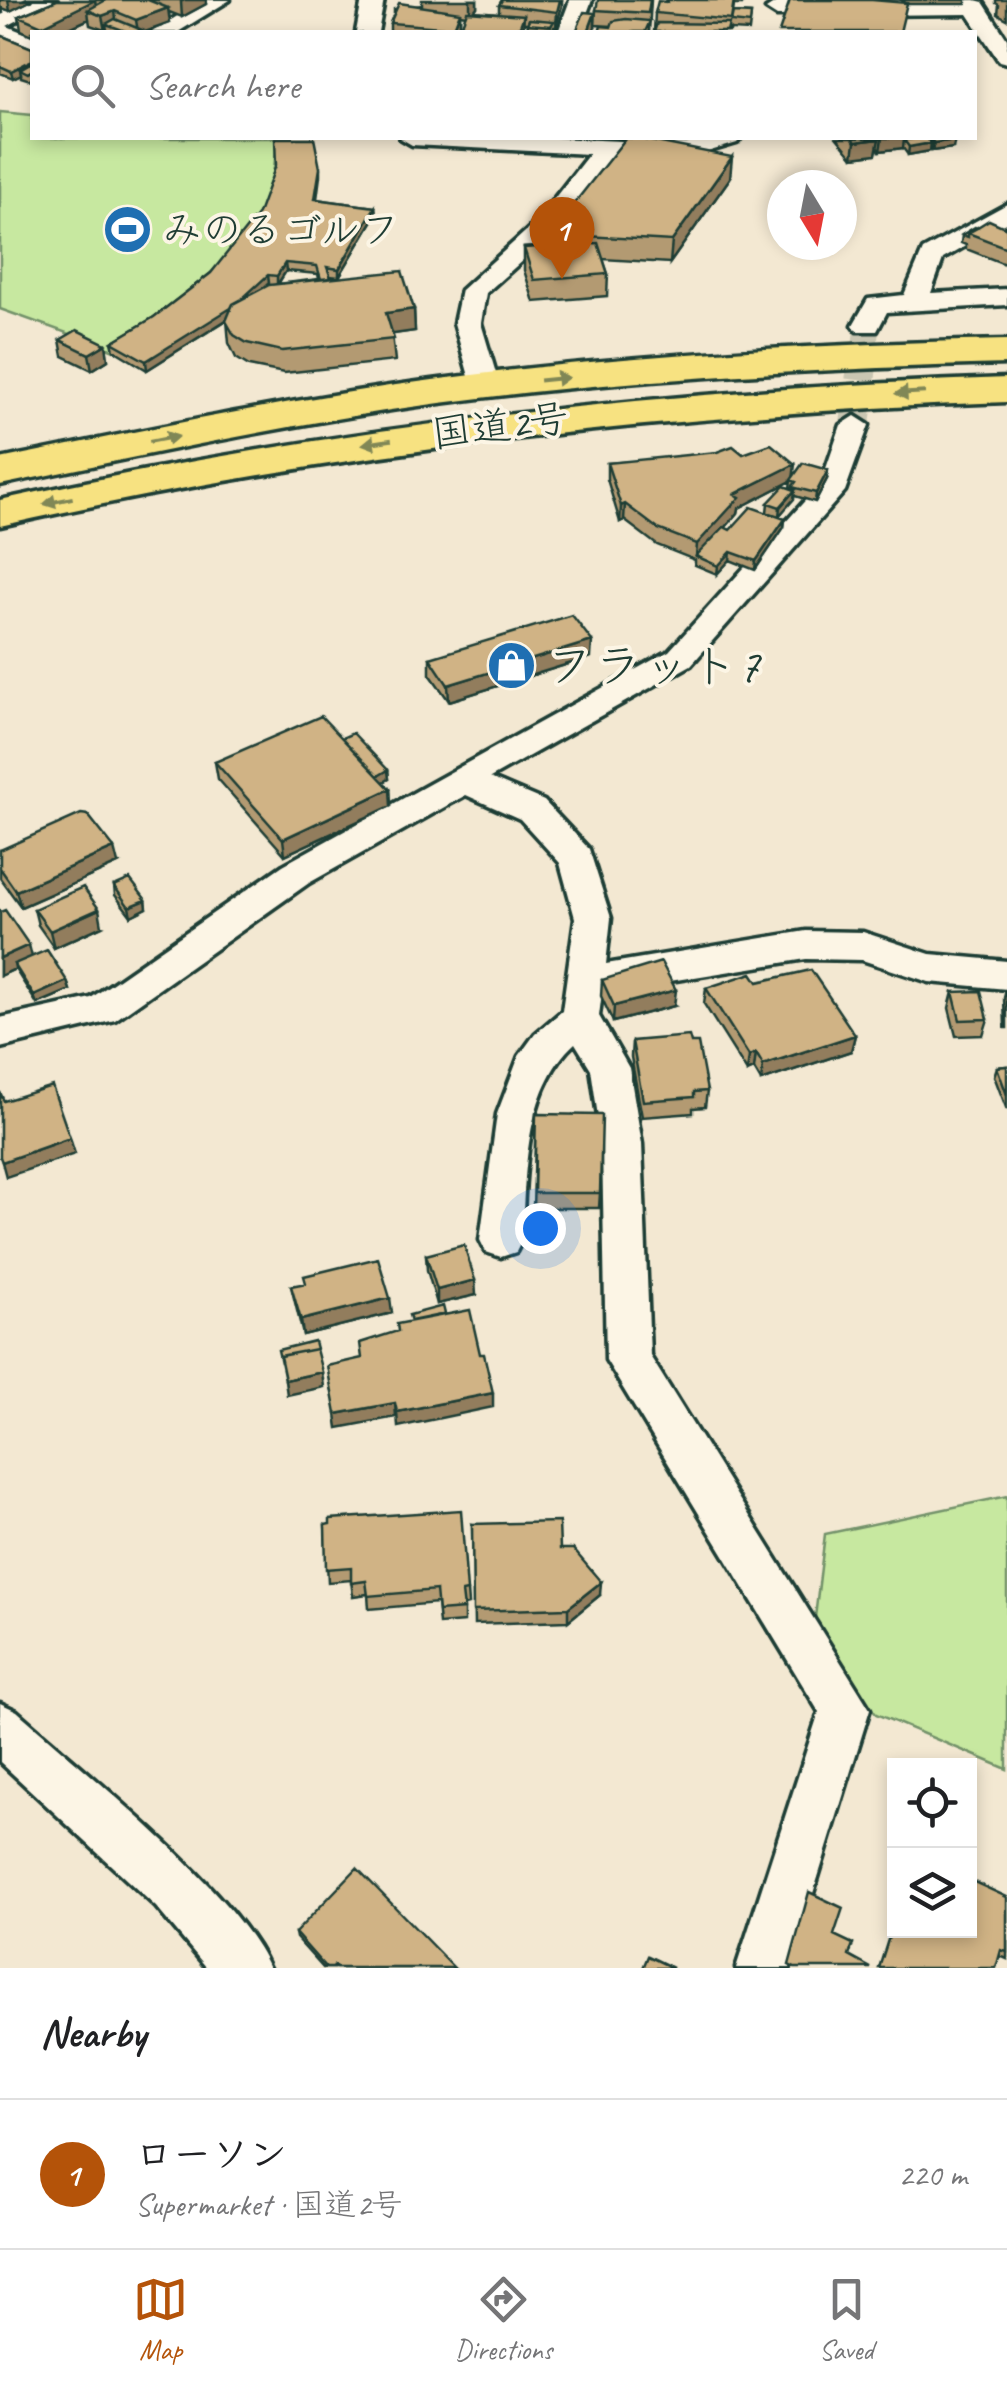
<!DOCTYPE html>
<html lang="en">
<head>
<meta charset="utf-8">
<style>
	:root { --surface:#fff; --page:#f2f2f2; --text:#202124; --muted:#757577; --line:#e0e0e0; --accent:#b45309 }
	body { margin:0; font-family:Caveat,"Klee One",sans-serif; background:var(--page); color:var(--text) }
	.controls { position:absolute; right:30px; bottom:30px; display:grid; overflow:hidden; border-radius:0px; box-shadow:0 5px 15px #0003 }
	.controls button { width:90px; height:90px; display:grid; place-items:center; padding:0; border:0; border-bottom:2px solid var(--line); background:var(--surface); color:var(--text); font:50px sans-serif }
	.compass { position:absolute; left:767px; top:170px; width:90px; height:90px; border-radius:50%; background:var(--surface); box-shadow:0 5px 15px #0003; rotate:170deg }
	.you { position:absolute; left:540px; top:1228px; width:35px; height:35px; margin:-25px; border:8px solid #fff; border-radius:50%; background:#1a73e8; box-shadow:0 0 0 15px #1a73e833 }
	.badge { display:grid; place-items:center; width:65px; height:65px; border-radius:50%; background:var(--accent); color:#fff; font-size:32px; font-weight:700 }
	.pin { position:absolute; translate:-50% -82px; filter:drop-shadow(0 2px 5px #0008) }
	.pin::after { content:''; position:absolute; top:52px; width:35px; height:30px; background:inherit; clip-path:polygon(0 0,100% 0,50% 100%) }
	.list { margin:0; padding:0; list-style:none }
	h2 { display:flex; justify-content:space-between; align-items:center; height:130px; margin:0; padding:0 40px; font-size:42px }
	h2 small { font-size:32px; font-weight:400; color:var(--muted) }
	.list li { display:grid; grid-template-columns:65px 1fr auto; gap:30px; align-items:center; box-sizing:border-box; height:150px; padding:0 40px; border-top:2px solid var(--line) }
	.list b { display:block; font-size:38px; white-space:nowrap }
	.list p { margin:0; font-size:32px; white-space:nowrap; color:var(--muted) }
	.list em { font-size:32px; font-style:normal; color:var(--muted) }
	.icon { flex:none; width:55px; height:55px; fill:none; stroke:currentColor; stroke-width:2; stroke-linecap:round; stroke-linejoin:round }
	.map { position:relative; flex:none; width:1007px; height:1968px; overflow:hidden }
	.search { position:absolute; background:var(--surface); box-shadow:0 5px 15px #0003; left:30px; right:30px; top:30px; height:110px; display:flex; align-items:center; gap:25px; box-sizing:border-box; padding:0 35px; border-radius:0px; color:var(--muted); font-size:38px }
	.sheet { height:280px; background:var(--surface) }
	nav { display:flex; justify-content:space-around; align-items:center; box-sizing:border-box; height:140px; border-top:2px solid var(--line); background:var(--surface); font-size:28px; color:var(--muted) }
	nav a { display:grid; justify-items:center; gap:5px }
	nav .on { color:var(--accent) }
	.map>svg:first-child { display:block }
	.green { fill:#c7e8a0; stroke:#73926a; stroke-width:2.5 }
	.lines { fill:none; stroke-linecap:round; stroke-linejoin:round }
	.street-tunnel-far1 { stroke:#c9c6b2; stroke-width:25; stroke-dasharray:25 12; stroke-linecap:butt }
	.street-tunnel { stroke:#c9c6b2; stroke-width:30; stroke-dasharray:30 15; stroke-linecap:butt }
	.street-casing { stroke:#1f3d34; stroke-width:7 }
	.highway-casing { stroke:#1f3d34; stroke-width:7 }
	.street { fill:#fcf5e5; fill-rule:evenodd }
	.highway { fill:#f7e281; fill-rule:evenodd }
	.wall { fill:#b39a72; stroke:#1f3d34; stroke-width:2.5; fill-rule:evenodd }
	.shaded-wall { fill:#927d5d; stroke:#1f3d34; stroke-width:2.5 }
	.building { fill:#d0b385; stroke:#1f3d34; stroke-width:2.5 }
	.oneway { fill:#808757 }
	.labels { text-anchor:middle; stroke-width:8; stroke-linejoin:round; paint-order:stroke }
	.far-poi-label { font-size:40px; fill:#1f3d34; stroke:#fcf5e5; text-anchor:start }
	.far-street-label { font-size:40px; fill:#1f3d34; stroke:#fcf5e5 }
	.poi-label { font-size:48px; fill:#1f3d34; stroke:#fcf5e5; text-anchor:start }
</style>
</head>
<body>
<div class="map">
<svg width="1007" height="1968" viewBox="0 0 1007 1968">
	<rect width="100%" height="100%" fill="#f3e8d2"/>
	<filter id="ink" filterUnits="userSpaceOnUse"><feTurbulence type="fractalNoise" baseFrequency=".01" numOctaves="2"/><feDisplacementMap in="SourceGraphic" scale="20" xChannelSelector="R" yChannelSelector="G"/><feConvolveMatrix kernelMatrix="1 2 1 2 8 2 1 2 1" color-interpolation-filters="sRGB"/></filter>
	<g filter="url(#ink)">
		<path class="green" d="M0,112L32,115V138H276C276,171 269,205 251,234C230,268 148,330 114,350L0,309Z
			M1007,1496V1769L876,1714L813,1634L825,1534Z"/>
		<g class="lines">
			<path class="street-tunnel-far1" d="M865,343L867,325"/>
			<path class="street-tunnel" d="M855,425L865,340"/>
			<defs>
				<path id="street" d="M28,0H57L7,26L32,36V51L0,39V13Z
					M203,0H230L178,32H152Z
					M362,0H384L378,32H356Z
					M570,0H592L580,32H558Z
					M975,0L983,2L1007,39V63L999,61L968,14L777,16L766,9L777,2Z
					M400,138H555L686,144L706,138H741L737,143L687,158L613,155L553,233L486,293L481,323L500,387L486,395L472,387L454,323L461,290L535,223L589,154L412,145Z
					M1007,204V222L943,259L931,293L1007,289V305L887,312L877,331H857L853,325L868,299L904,295L923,250Z
					M855,416L869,425L845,491L691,665L490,778L544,801L589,849L611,918L606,964L806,931L863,932L930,954L1007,961V989L929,982L862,960L806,959L602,992L599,1016L629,1068L642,1144L650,1356L870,1709L790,1968H736L819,1712L606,1360L602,1144L591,1069L575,1043C524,1089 525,1176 522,1240L516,1252L501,1257L486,1252L480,1240L497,1114L519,1056L535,1034L562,1011L575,918L560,863L520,819L466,795L309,883L115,1020L0,1048V1018L91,998L283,865L669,651L821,483L841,425Z
					M0,1703L17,1711C83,1770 237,1892 269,1968H207L156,1907L0,1762Z"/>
				<path id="highway" d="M1007,340V364C817,369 628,378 440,403C292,423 146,455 0,485V459C146,430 292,398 440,379C628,354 817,344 1007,340Z
					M1007,378V402C666,414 333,451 0,526V500C333,426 666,389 1007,378Z"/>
			</defs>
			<use href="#street" class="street-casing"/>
			<use href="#highway" class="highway-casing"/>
			<use href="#street" class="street"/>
			<use href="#highway" class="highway"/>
		</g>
		<path class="wall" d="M0,0H32L10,11L2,8L3,13L0,14Z
			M57,0H206V4L182,17L169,12L170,23L145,32H110L90,25L89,19L61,32H32V35L21,30L19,16Z
			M422,0H477V7L474,11L499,13V5L502,0H562L556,27H554L552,32H527L528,23H524L523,32H460L466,15L460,14V26L458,32H390V23L394,14V9L422,5Z
			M651,0L649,32H599L612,26L595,25L596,10Z
			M667,0H743L742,5H734L733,13L751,14L749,31L730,30L731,29L730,32H654L655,13Z
			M901,0H966V4H907Z
			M996,0H1007V19L998,14L999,5L996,3Z
			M0,35L32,48V79L30,80L21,77V74L13,78L0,73Z
			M837,138H952L953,148L932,151L930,149V151L908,155L903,148L880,151L877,147L876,154L853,157Z
			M320,168V176L317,199L375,207L376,215L339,277L330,276L331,278L414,309L415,331L392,334L395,361L284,373L249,366L236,358L229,343L227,320L147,370L114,350L112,342L154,317L211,273ZM286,271L318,274L319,279L278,284Z
			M730,178L670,263L603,259L608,274L607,296L534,302L524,270V248L550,246V234Z
			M977,228H1007V265L966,249V245L961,243L962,235Z
			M60,340L106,344L108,360L92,370L63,356Z
			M743,454L794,476L827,479L815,502L795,496L779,516L767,512L768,503L790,488L791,481L739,508L738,513L725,528L730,530L785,519L784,527L755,570L730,560L717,574L695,565V560L657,545L624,520L620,522L607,479V463Z
			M591,657L449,701L430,674V658Z
			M342,738L388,770L389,779L383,782L390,789L391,806L285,855L218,779L215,762Z
			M0,850L118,864L21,907L0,878Z
			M114,886L146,900L147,908L131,916L115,895Z
			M34,909L102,926L54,948L38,925Z
			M0,912L32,957L67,981L70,990L37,1004L15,969L0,976Z
			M602,980L674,1006L613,1022L601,996Z
			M758,982L855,1035L851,1051L761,1081L754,1069L747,1072L704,1004L706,988Z
			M1006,990H1007V1028H1005L1004,998Z
			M953,992L988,1019L983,1035L956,1036L949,1008Z
			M632,1041L707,1091L705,1107L693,1108V1113L642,1117L631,1057Z
			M1007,1066V1110L994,1076L997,1067Z
			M536,1114L600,1193L599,1208H533Z
			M426,1255L476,1295L437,1304L427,1270Z
			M291,1286L392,1313L303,1335Z
			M472,1524L560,1549L600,1595L568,1621L474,1624Z
			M325,1525L467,1591L468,1604L464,1605V1622L439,1624L437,1603L369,1609L368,1594L353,1596L351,1580L328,1582Z
			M1007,1897V1959L1000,1956Z
			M295,1933L454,1968H323L296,1938Z"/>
		<path class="shaded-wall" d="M8,0H32L10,11Z
			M95,0L97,14L88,10L89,19L61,32H44L42,26Z
			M185,0H206V4L182,17L181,2Z
			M468,0H477V7L470,16V1Z
			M560,0H562V6L556,27L557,12Z
			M168,8L170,23L145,32H136H138L136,20Z
			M115,11L117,26L106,24L107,30L105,31L102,16Z
			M460,12V26L458,32H454V28Z
			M595,13V27L593,32H588Z
			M524,15L523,32H507Z
			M32,60V68L20,69L21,74L13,78L11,71Z
			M882,138H927L926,144L904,140L903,148L880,151Z
			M879,139L876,154L853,157L855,142Z
			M955,140L953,148L932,151L934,143Z
			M931,143L930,151L908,155L909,147Z
			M732,157L730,178L670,263L672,241Z
			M375,207L376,215L339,277V269Z
			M285,263L286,271L277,285V276Z
			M268,275L269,283L234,315L147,370L146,361Z
			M414,309L415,331L387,335L386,313Z
			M106,344L108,360L92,370L89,354Z
			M795,464L793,480L739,508L738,513L699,558L696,557L697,544L735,494Z
			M828,470L827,479L815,502L816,493Z
			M795,490L794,499L779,516L780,507Z
			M625,504L624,520L620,522L621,506Z
			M785,519L784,527L755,570L756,561Z
			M731,552L730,560L717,574L718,566Z
			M592,641L591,657L449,701L448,685Z
			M388,770L389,779L374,787L373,778Z
			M390,789L391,806L285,855L283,839Z
			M114,848L118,864L21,907L16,891Z
			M146,900L147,908L131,916L129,907Z
			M99,909L102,926L54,948L50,931Z
			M29,945L33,961L14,964L15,969L0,976V958Z
			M67,981L70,990L37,1004L34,996Z
			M676,990L674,1006L613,1022L614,1006Z
			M855,1035L851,1051L761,1081L763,1065Z
			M756,1053L754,1069L747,1072L749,1056Z
			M70,1138L75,1154L6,1177L2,1162Z
			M475,1280L476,1295L437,1304V1290Z
			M390,1298L392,1313L303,1335L301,1320Z
			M322,1372L324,1387L287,1395L285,1380Z
			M493,1393V1407L398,1427L397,1412Z
			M395,1403L396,1417L338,1428L336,1414Z
			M601,1582L600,1595L568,1621V1608Z"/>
		<path class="building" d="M57,0H95L42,26L19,16Z
			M106,0H148L168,8L136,20L115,11L102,16L88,10Z
			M502,0H560L557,12L499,5Z
			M598,0H650L648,13L596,10Z
			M667,0H726L734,1L731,20L655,13L658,1L667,2Z
			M790,0H872L907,3L900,32H779Z
			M399,3L460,12L454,28L390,23Z
			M467,11L524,15L520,26L507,32L460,29Z
			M584,12L595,13L588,32H576Z
			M733,13L751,14L750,24L731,22Z
			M115,19L142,30L136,32H128L106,24Z
			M529,19L554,21L551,26L527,24Z
			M626,19L650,21L645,32H599L601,26L611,27L613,21Z
			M657,23L729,24L727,32H654Z
			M0,35L32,48V60L11,71L0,66Z
			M32,62V70L28,73L20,69Z
			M275,138H314L320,168L315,199L375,207L339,269L327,267L331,278L321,279L317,266L285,263L277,276L268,275L242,299L233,304L231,308L146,361L112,342L154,317L211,273L258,214L276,165Z
			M626,138H636L732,157L672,241L550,234Z
			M852,138H878L879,139L855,142Z
			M919,138H926L931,143L909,147L904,140Z
			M929,138H952L955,140L934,143Z
			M989,220L1007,228V248L968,233Z
			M975,227L977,228L968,233V237L962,235Z
			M598,243L608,274L534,280L524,248Z
			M402,271L414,309L386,313L394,339L282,351L247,343L234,335L226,321L233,304L269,285Z
			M77,330L106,344L89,354L60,340Z
			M771,444L795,464L735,494L740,497L697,544L658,529L625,504L621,506L607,463L717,452L733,446L743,454Z
			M803,463L828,470L816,493L792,487L796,482L791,480Z
			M784,486L795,490L780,507L768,503Z
			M751,507L785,519L756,561L731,552L718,566L696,556L724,527L730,530Z
			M572,615L592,641L448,685L430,658Z
			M321,716L390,789L283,839L215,762Z
			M353,733L388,770L378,776L342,738Z
			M81,814L88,815L114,848L16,891L0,868V850Z
			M130,879L146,900L129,907L114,886Z
			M83,887L99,909L50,931L34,909Z
			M5,910L29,945L0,958V912Z
			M47,950L67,981L34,996L14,964Z
			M661,962L676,990L614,1006L602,980Z
			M811,970L855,1035L763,1065L756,1053L749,1056L706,988L752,973L758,982Z
			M981,991L988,1019L960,1020L953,992Z
			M689,1036L691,1043H698L707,1091L694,1092V1097L643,1101L632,1041Z
			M1007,1066V1095L997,1067Z
			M52,1086L70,1138L2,1162L0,1157V1092L4,1101Z
			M536,1114L602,1115L600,1193H534Z
			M464,1245L475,1280L437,1290L426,1255Z
			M378,1258L390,1298L301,1320L291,1286L306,1283L304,1276Z
			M443,1306L445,1314L411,1321L409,1315Z
			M470,1310L480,1354H484L493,1393L397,1412L395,1403L336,1414L327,1366L362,1358L360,1343L398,1331L397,1324Z
			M314,1341L316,1349L280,1356L281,1363L278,1350Z
			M316,1349L322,1372L285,1380L280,1356Z
			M461,1510L467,1591L462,1592L464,1609L438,1611L436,1590L368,1596L366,1581L351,1583V1567L326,1569L325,1525L330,1524V1519Z
			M559,1522L560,1549H573L601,1582L568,1608L473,1611L472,1524Z
			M357,1868L454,1968H336L334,1966L333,1968H326L295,1933Z
			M970,1880L1007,1897V1952L1001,1950L996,1968H879L894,1921V1930H970Z
			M809,1892L843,1908L834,1935L853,1944L849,1956L871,1968H795L789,1965Z
			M648,1956L673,1968H643Z"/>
		<defs><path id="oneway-solid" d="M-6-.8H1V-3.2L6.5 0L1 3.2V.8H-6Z" transform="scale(2.5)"/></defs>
		<g class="oneway">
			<use href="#oneway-solid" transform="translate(554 379) rotate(-6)"/>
			<use href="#oneway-solid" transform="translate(910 393) rotate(177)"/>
			<use href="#oneway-solid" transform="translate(164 439) rotate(-11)"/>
			<use href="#oneway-solid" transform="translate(377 442) rotate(171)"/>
			<use href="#oneway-solid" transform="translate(58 501) rotate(168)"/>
		</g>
	</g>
	<defs>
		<symbol id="stadium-disc" viewBox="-11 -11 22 22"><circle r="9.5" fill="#1f6fb2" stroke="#fcf5e5"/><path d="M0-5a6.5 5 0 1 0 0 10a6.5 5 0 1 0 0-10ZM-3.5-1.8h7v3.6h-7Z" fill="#fff"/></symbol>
		<symbol id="shop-disc" viewBox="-11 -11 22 22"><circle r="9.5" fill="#1f6fb2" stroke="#fcf5e5"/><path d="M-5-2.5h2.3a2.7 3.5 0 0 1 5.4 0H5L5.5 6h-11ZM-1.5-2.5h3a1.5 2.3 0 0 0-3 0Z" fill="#fff"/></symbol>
	</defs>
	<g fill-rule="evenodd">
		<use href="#stadium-disc" x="100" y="202" width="55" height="55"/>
		<use href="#shop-disc" x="484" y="638" width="55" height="55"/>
	</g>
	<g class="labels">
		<g class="far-poi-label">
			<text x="162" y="243">みのるゴルフ</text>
		</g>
		<g class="far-street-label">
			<text transform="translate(500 425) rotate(-7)" y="14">国道2号</text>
		</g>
		<g class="poi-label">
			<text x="546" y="682">フラット7</text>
		</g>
	</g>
</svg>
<div class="controls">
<button><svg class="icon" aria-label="locate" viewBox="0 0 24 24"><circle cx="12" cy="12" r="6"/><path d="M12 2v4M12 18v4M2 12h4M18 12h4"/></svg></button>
<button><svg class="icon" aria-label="layers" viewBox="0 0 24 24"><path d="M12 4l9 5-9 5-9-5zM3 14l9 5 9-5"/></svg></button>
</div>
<svg class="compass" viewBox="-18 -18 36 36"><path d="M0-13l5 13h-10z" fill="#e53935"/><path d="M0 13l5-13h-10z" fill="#757577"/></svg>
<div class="you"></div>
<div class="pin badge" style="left:562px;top:279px">1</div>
<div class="search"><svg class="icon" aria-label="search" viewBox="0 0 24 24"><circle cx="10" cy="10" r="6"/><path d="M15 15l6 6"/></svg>Search here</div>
</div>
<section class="sheet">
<h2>Nearby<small></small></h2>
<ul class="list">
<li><span class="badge">1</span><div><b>ローソン</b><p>Supermarket · 国道2号</p></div><em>220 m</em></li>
</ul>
</section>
<nav>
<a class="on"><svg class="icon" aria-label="map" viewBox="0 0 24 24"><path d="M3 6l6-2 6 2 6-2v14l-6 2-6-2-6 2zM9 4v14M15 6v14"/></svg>Map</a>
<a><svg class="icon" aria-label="directions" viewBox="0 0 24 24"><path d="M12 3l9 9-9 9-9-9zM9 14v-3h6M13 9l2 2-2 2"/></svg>Directions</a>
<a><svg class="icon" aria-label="saved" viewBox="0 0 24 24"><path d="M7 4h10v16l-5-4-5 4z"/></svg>Saved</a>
</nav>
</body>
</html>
